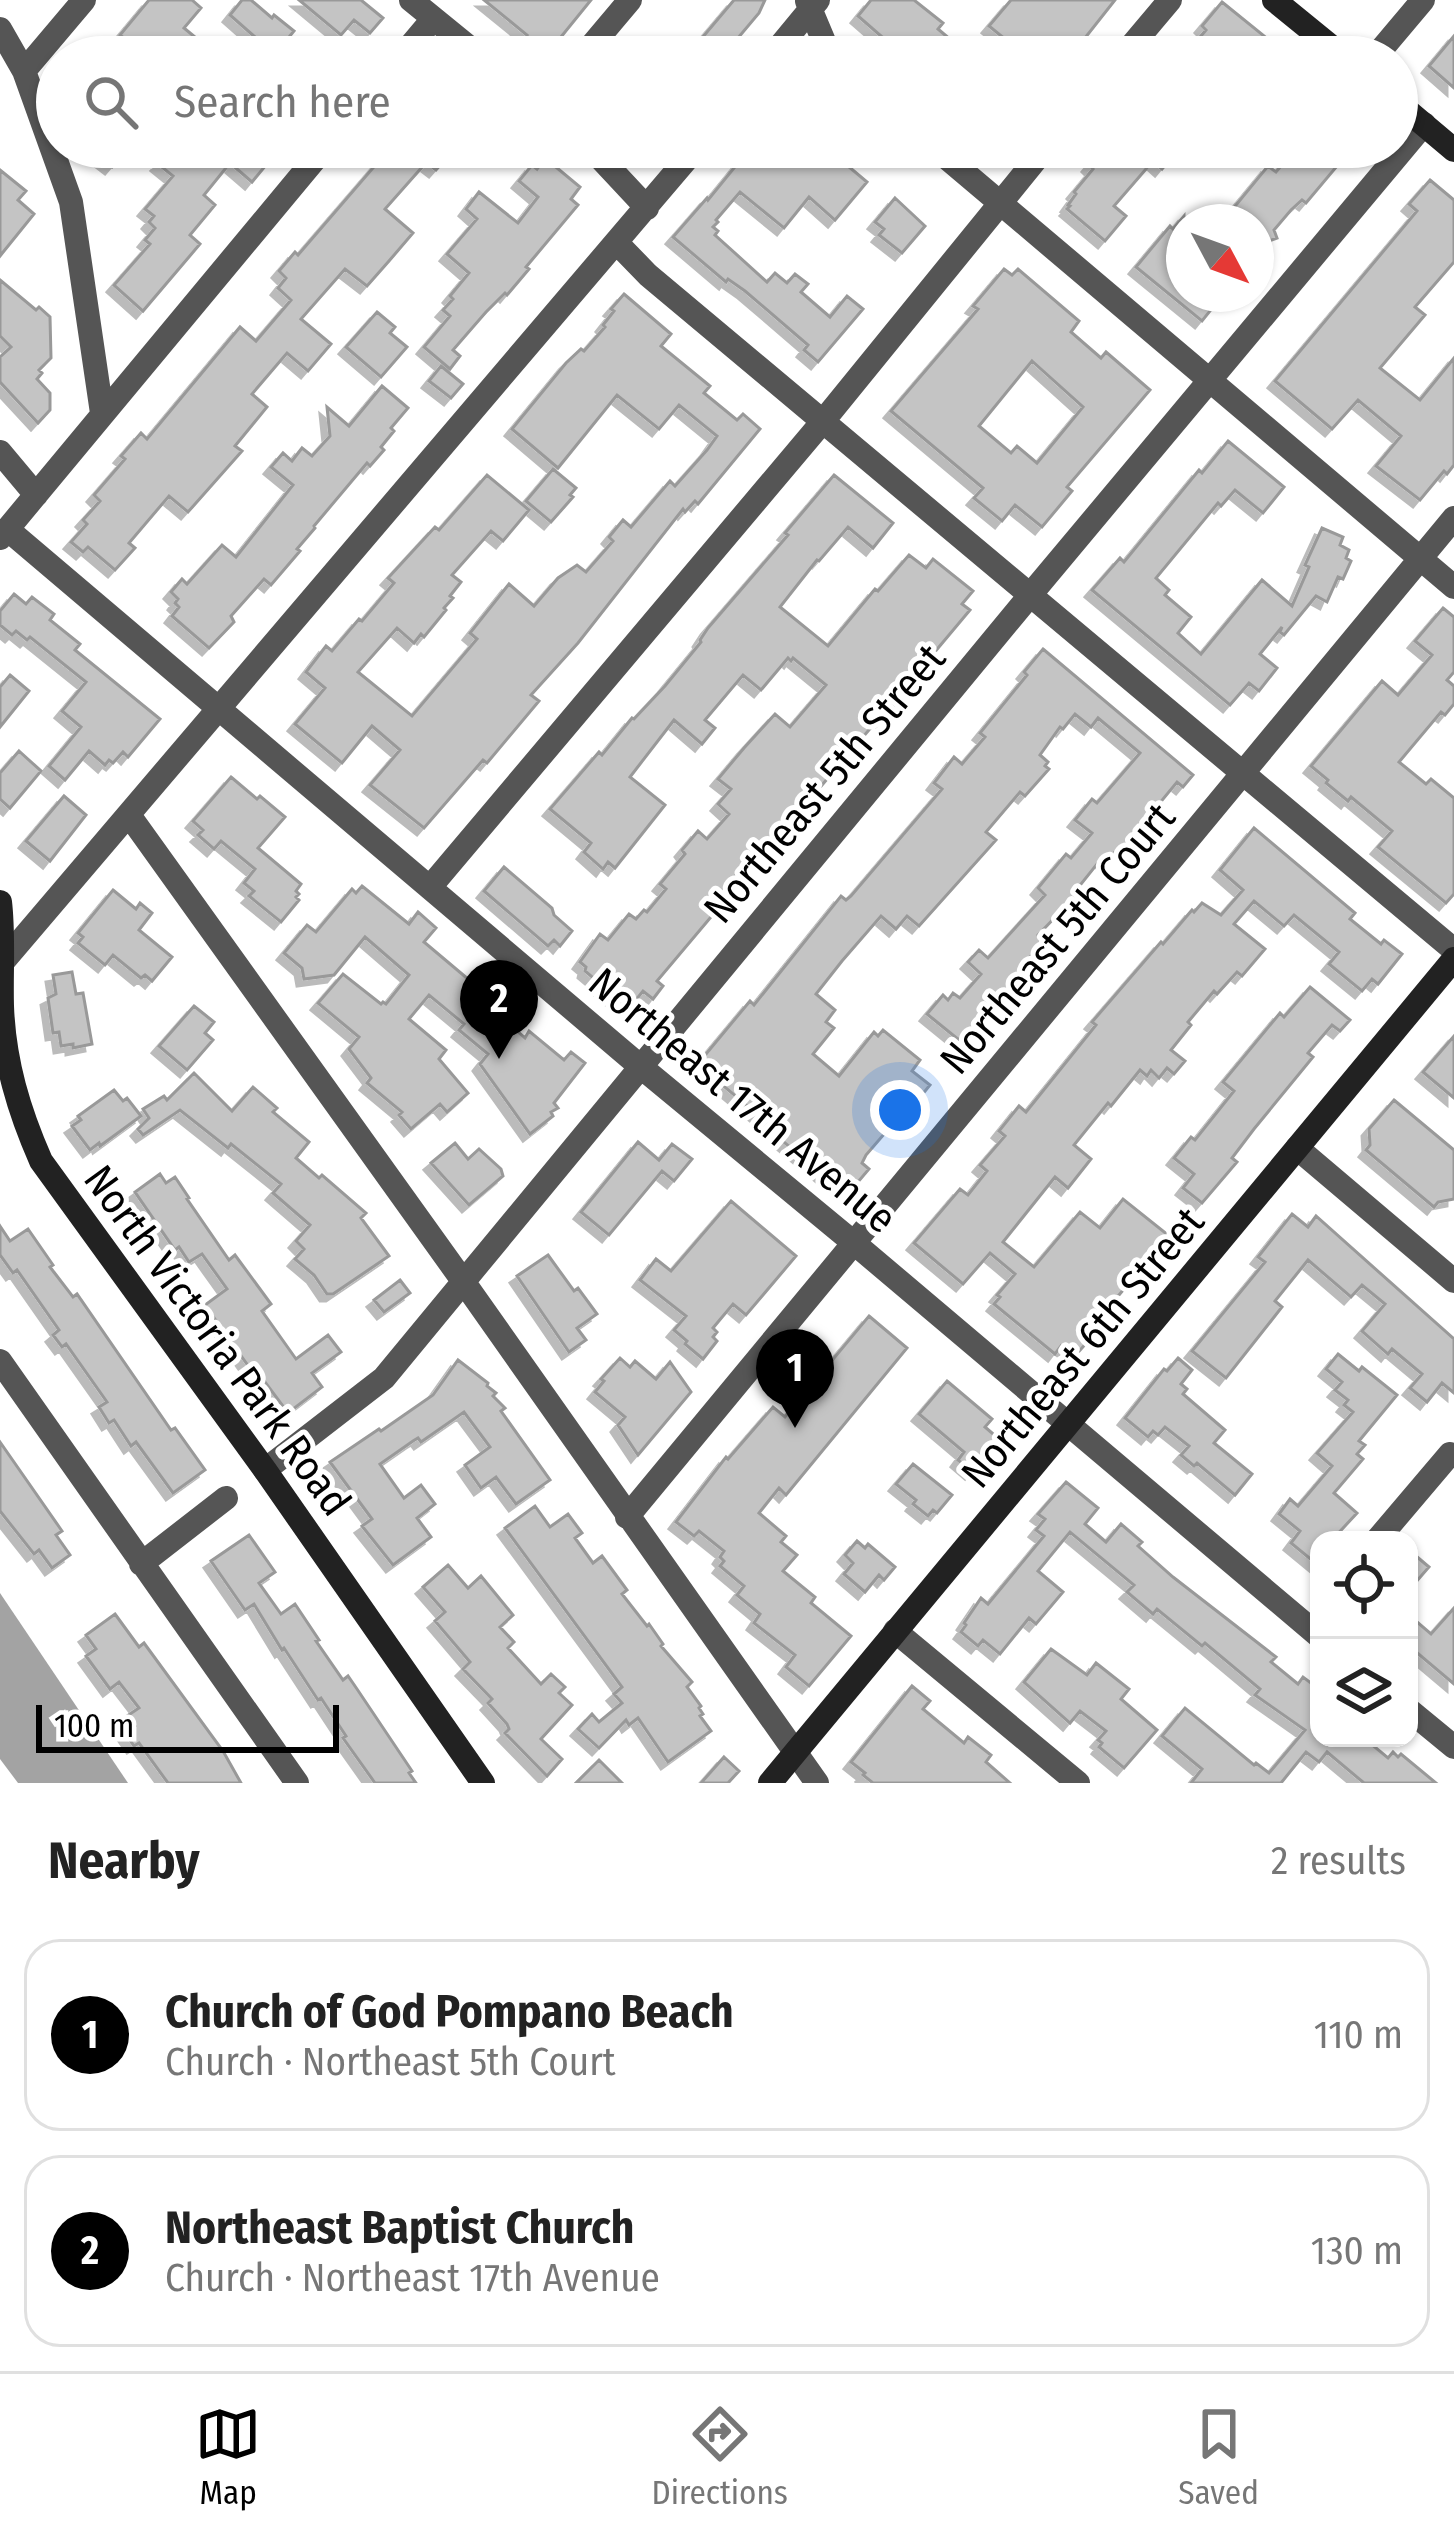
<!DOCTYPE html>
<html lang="en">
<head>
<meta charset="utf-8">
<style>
	:root { --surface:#fff; --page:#f6f6f6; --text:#222; --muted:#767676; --line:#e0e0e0; --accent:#000 }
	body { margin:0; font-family:"Fira Sans Condensed",sans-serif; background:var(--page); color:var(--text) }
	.controls { position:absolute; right:36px; bottom:36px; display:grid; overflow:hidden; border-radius:24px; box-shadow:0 3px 9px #0004 }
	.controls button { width:108px; height:108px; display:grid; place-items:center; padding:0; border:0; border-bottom:3px solid var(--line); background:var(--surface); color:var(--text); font:60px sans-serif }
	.compass { position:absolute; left:1166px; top:204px; width:108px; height:108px; border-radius:50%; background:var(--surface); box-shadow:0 3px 9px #0004; rotate:131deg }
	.scale { position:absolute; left:36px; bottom:30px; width:303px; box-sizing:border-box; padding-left:12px; border:6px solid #000; border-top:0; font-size:33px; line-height:42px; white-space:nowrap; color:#000; -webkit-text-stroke:9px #fff; paint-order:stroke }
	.you { position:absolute; left:900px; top:1110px; width:42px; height:42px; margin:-30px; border:9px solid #fff; border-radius:50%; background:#1a73e8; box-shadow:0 0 0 18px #1a73e833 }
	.badge { display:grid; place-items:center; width:78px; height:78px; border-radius:50%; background:var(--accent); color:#fff; font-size:39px; font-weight:700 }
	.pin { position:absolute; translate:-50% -99px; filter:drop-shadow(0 3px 6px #0008) }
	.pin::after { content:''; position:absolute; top:63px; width:42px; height:36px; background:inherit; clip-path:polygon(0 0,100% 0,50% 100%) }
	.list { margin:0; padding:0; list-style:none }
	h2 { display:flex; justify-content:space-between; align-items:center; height:156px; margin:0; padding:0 48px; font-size:51px }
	h2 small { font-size:39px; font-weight:400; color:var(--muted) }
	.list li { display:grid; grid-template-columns:78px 1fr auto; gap:36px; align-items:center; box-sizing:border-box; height:192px; margin:0 24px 24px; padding:0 24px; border:3px solid var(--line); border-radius:36px }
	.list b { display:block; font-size:45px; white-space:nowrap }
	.list p { margin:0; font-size:39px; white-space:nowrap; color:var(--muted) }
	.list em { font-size:39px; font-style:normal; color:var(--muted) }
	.icon { flex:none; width:66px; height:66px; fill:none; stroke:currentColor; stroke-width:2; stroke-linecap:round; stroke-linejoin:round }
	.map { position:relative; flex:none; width:1454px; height:1783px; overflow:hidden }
	.search { position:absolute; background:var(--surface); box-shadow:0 3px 9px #0004; left:36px; right:36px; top:36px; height:132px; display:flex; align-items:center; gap:30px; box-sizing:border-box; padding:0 42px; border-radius:66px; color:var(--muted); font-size:45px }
	.sheet { height:588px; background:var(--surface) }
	nav { display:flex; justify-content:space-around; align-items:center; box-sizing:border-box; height:168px; border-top:3px solid var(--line); background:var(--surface); font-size:33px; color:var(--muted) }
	nav a { display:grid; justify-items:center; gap:6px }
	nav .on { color:var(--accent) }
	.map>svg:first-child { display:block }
	.water { fill:#a3a3a3 }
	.building { fill:#c4c4c4; stroke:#999; stroke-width:3; fill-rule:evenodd; filter:url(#shadow) }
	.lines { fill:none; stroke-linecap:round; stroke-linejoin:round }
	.street { stroke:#555; stroke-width:24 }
	.secondary { stroke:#222; stroke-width:24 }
	.labels { text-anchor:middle; stroke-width:10; stroke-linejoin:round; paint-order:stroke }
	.street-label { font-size:42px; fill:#000; stroke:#fff }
</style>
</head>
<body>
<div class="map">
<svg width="1454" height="1783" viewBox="0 0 1454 1783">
	<defs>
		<filter id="shadow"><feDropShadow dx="-7" dy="7" stdDeviation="0" flood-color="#0004"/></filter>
	</defs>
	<rect width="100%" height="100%" fill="#fff"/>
	<path class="water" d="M0,1593L128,1783H18L0,1759Z"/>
	<path class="building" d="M149,0H192L201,8L184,28L219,57H147L120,35Z
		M242,0H251L272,18L274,15L294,31L280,48L291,57H239L255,37L230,15Z
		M299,0H361L383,18L370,33L354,20L341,35Z
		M484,0H591L548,53L542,47L537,53L522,40L527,35Z
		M734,0H765L759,13L722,57H710L696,45Z
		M871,0H914L943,23L938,29L951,40L937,57H905L858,16Z
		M1011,0H1115L1070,57H1027L989,26Z
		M1222,2L1290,57H1183L1206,30L1202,26Z
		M1454,36V88L1429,66Z
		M86,147H129L112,167Z
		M144,147H274L266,155L271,159L252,182L230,163L204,195L215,205L190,235L200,244L143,311L114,285L150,244L145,240L155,228L149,222L154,216L145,209L173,176L158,164L161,161Z
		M391,147H441L450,154L436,170L427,163L424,165L385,209L413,233L389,261L367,286L345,269L301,319L331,344L308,371L287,353L252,394L267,407L235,446L242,451L188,512L169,496L129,543L135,548L115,570L88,547L83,552L71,542L87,524L83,520L100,501L94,495L125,459L121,456L141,433L147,439L240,327L256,341L291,300L278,288L286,278L279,271L295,252L298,255Z
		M751,147H802L811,155L818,147H854L842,161L867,182L835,220L809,197L784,228L740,192L716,220L718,222L713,227L718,231L715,235L767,282L775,273L787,283L795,274L808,284L801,292L830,317L847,296L863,309L818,362L804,350L808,345L745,291L728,279L726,282L673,237L707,198L708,200Z
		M1104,147H1180L1162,169L1153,161L1114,206L1126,216L1105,241L1067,209L1070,206L1068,205L1076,194L1074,192L1093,169L1089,165Z
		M1297,147H1353L1306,203L1302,200L1291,210L1274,230L1277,238L1261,244L1256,222H1222L1268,166L1276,172Z
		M545,158L580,187L571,199L578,205L526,267L529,269L507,295L505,293L486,312L453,350L460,356L450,369L424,347L450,316L443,310L453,299L450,296L469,273L447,254L477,219L466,209L479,192L518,223L538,197L519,181L532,165L537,169Z
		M0,170L26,191L18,200L34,214L0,256Z
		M1430,180L1454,200V262L1415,307L1425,315L1380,368L1420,400L1454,358V465L1447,474L1444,471L1420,500L1376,466L1401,436L1358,400L1332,429L1275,381L1417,211L1409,204Z
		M895,198L925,226L902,253L879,235L884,229L875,222Z
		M1184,216V294H1210L1218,301L1202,321L1136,267L1170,226L1173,229Z
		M1004,269L1012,275L1018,269L1079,321L1071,332L1101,358L1106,352L1150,390L1067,487L1072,491L1042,527L1015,505L1002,521L974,498L983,488L891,411L978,309L973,306ZM1032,361L1083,407L1037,463L1017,446L1011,453L979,426Z
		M0,280L36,310L39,307L50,317L51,358L39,370L42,373L37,379L50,393V410L38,423L0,382V357L11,347L0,336Z
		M624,294L671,334L661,346L710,386L704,393L737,420L743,414L760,429L698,504L695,501L685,512L683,509L578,643L531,695L539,701L487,763L483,760L424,828L370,785L400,750L372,726L342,763L295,724L325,688L306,672L326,646L332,651L359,619L362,621L394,583L388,578L435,527L439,530L487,475L529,510L503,541L491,531L452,575L461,582L450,596L453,598L444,608L446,610L424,637L421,634L414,643L397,628L358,672L412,716L477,639L470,633L509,584L534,606L558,578L577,565L586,572L613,541L609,537L623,520L631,527L670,481L675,486L707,450L717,436L679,405L659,429L617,395L558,468L512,429L566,363L581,349L584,351L605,327L603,325L614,311L611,309Z
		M377,312L395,327L390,333L407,347L381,377L346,347Z
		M441,366L463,384L451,398L429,381Z
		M382,386L408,408L391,428L394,431L381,447L384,450L370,466L367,463L314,526L315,528L297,549L300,551L271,585L264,579L231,616L234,622L209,648L172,616L179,607L175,603L178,599L171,592L182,579L187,584L222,545L236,557L293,485L271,467L283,453L292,461L302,448L312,456L330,436L327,407L349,426Z
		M1228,441L1284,487L1263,513L1235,490L1221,506L1218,503L1156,578L1169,590L1165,595L1191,617L1178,633L1201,654L1262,580L1292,606L1309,567L1305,565L1322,528L1343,537L1340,545L1349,550L1346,558L1351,561L1343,579L1338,577L1327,602L1316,596L1284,635L1280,632L1282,627L1260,654L1277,668L1259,691L1249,683L1230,705L1092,590L1120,558L1124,562L1199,470L1202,473Z
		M553,469L576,488L570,495L573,497L551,522L526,501Z
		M834,475L893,523L873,548L848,527L819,561L817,560L780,607L828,646L875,589L878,591L909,555L926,568L933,559L973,591L962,604L970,610L897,697L900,699L883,720L880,718L874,724L765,852L760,847L712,903L716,911L657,981L663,986L653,999L643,991L631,1006L617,995L614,999L601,988L603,986L585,971L586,967L580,962L600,934L608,940L629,914L636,919L644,910L647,912L666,889L660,884L685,854L682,850L698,831L707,839L729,814L718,804L731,789L718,779L744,748L775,714L790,727L826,685L793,658L791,661L788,658L761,690L743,675L705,720L715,728L702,744L674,720L630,777L665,805L615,868L608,862L603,869L584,852L591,843L550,809L599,752L602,755L632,718L634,719L665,686L701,642L700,640L708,628L788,535L785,533Z
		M14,594L26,604L32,597L54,614L50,620L80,644L75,650L160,719L128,757L123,752L113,763L109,760L105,765L89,751L65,780L49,766L81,727L62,711L86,682L30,637L27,640L16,631L12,635L0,625V611Z
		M1443,608L1454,617V672L1447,680L1454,686V704L1445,715L1441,712L1399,762L1426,784L1431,779L1454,798V894L1446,903L1378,847L1392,831L1351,797L1348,801L1326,783L1328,780L1311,766L1382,681L1398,695L1432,655L1415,641Z
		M1043,649L1193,775L1183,787L1177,782L1117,855L1114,853L1106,863L1101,859L1077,889L1086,897L1071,916L1063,909L1038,935L1042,944L1020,968L1023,970L964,1038L962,1036L959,1040L927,1014L943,995L948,1000L953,993L960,998L981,974L968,962L979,950L988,958L1045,895L1038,888L1066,854L1071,858L1092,833L1075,820L1092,799L1097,803L1140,753L1098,718L1091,727L1075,714L1063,729L1060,727L1040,755L1048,762L1045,766L1049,769L1025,796L1020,792L986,832L996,840L919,926L907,916L896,929L881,916L842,961L816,994L835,1010L826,1022L834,1028L813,1054L839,1076L874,1032L878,1036L883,1030L920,1060L912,1071L930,1085L913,1106L910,1104L866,1155L862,1163L869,1169L847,1195L773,1133L776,1130L702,1068L706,1064L701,1060L750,1001L754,1005L841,896L846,900L851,896L942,789L934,783L954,757L962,764L985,737L980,733L1027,675L1024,672Z
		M10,675L29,691L0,727V687Z
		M19,751L41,771L10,808L0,799V773Z
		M231,777L257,799L260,796L285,817L258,848L301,884L296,891L299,894L296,897L299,900L281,922L249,896L254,891L244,883L255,869L221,841L214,849L198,835L203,830L193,821Z
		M64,796L86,815L50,861L26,841Z
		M1254,828L1355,913L1350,919L1381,944L1384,940L1402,954L1378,984L1372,979L1362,991L1329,964L1339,952L1294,915L1284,926L1254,901L1234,924L1265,949L1242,976L1237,972L1217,994L1214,991L1188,1022L1191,1025L1171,1050L1185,1061L1174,1074L1167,1068L1159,1078L1151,1070L1147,1076L1140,1070L1111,1106L1108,1103L1074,1145L1091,1159L1068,1188L1055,1177L1003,1242L1034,1267L1080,1212L1100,1228L1123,1199L1173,1239L1155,1262L1150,1258L1093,1326L1098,1330L1074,1357L1061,1346L1055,1354L994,1304L1000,1297L997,1295L1015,1274L990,1253L963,1284L914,1243L960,1189L968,1195L987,1171L980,1165L1005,1136L999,1131L1019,1106L1026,1112L1096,1025L1092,1022L1161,942L1163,944L1192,910L1194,912L1202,903L1221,915L1243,890L1220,870Z
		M504,867L552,908L554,915L572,931L560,946L554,940L548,946L484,891Z
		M362,886L409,924L418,912L436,928L424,942L506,1011L501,1017L525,1038L529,1031L564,1060L571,1052L585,1063L554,1103L558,1108L551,1112L553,1116L530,1134L480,1064L488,1054L459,1030L464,1024L429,995L409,1019L446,1050L439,1059L468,1093L447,1112L440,1104L411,1129L399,1115L402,1112L367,1083L371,1078L349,1049L359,1037L318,1003L343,974L381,1004L383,1002L386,1004L409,975L365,937L334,975L304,979L302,968L284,953L307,925L316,932L352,889L356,893Z
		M113,890L136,909L140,903L152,913L139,930L172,957L152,981L145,975L141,978L113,955L105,965L78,943L83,937L78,933Z
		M72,972L76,994L83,993L92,1044L73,1048V1044L61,1046L59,1032L53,1033L48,998L56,994L53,975Z
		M1310,987L1350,1020L1340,1031L1332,1025L1308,1053L1313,1057L1254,1129L1232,1158L1237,1162L1202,1203L1183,1188L1194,1174L1174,1158L1191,1137L1195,1140L1234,1091L1223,1082L1280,1013L1284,1017Z
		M194,1006L214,1022L205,1033L213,1040L187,1070L159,1046Z
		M1454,1036V1098L1423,1072Z
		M194,1073L232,1111L253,1087L277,1108L273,1112L309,1142L296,1158L319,1178L322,1175L366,1213L361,1218L389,1256L333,1294H327L314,1275L295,1259L304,1249L296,1241L310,1225L273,1193L281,1184L231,1144L228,1148L180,1110L143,1135L138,1129L149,1118L143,1109L164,1096L167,1100Z
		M114,1090L123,1101L127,1098L141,1116L100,1146L99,1143L90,1150L72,1126L81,1120L78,1116Z
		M1394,1100L1454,1150V1199L1438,1202L1434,1207L1366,1150L1370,1145L1369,1129Z
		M638,1142L659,1160L672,1144L692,1159L674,1181L662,1171L609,1235L581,1212Z
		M455,1143L468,1159L479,1149L501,1169L503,1176L469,1205L431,1163Z
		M160,1174L166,1183L175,1177L189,1198L187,1199L229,1260L235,1255L271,1304L262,1311L296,1359L328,1335L341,1352L312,1373L322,1387L288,1413L262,1378L259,1381L205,1305L227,1289L202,1254L189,1262L179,1247L175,1250L135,1192Z
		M731,1201L796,1256L746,1315L733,1304L713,1328L717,1332L713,1337L717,1341L703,1359L685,1344L687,1341L674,1330L686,1316L640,1280L656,1259L671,1271Z
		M1292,1214L1308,1227L1316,1216L1454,1339V1393L1442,1383L1427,1402L1410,1388L1422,1374L1392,1349L1388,1354L1362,1331L1385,1304L1362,1285L1351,1297L1308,1260L1275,1301L1282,1307L1226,1378L1192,1351L1265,1262L1258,1257Z
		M0,1226L10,1241L28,1229L53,1265L50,1267L73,1297L77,1294L171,1430L175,1428L205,1470L173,1493L136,1442L131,1446L114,1420L109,1423L99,1407L107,1402L66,1344L62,1347L53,1335L59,1330L17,1270L13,1273L0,1255Z
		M548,1255L574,1291L578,1288L597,1314L577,1328L586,1340L569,1352L517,1276Z
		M400,1280L410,1293L384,1312L374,1300Z
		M869,1316L907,1348L786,1495L779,1488L759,1513L786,1536L781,1542L797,1555L783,1571L815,1597L811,1603L851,1636L809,1686L786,1667L795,1655L754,1623L760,1614L737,1595L744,1586L720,1566L724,1561L720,1557L724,1551L699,1531L694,1536L676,1522L726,1457L728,1459L773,1407L785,1417Z
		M1338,1354L1359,1371L1362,1367L1397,1395L1359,1441L1365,1445L1357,1454L1363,1459L1334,1493L1357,1513L1332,1540H1319V1566L1291,1543L1300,1531L1279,1514L1290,1499L1298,1506L1332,1466L1317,1453L1353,1412L1344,1405L1348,1400L1335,1390L1342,1382L1326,1369Z
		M620,1358L630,1367L635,1361L656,1379L670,1362L691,1392L638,1455L618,1425L625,1417L595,1392L604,1381L601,1379Z
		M1178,1358L1192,1370L1181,1384L1187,1389L1183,1394L1225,1430L1214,1443L1252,1474L1235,1495L1197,1463L1194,1466L1181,1455L1189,1446L1165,1427L1158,1435L1153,1431L1148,1437L1125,1418L1164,1369L1167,1371Z
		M458,1360L488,1383L487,1386L496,1393L493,1396L505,1408L501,1411L550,1480L516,1504L496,1477L481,1488L465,1465L490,1447L464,1412L421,1442L418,1438L413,1441L380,1464L404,1498L421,1485L435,1504L417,1518L431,1537L393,1565L362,1526L372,1519L330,1462L379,1429L381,1431L433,1395Z
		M947,1381L992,1419L985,1427L999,1439L972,1472L958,1460L964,1452L919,1414Z
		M0,1442L62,1531L56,1535L70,1555L52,1568L39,1550L34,1554L0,1511Z
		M913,1464L952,1495L937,1513L933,1510L928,1516L913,1504L916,1500L896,1484Z
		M1066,1482L1098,1508L1085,1524L1106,1542L1121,1524L1142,1542L1138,1546L1173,1577L1276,1657L1271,1662L1298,1684L1303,1677L1319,1689V1738H1364L1388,1758L1393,1752L1398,1757L1401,1754L1436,1783H1364L1327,1752L1319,1762L1306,1752L1281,1783H1191L1202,1769L1162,1736L1185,1708L1254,1765L1256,1763L1269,1773L1305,1730L1255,1695L1260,1689L1205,1643L1202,1646L1157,1609L1153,1614L1127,1592L1134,1585L1070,1532L1038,1571L1063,1592L1036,1624L1029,1618L1000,1654L983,1640L978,1646L961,1632L966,1625L964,1623L981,1598L988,1604L1044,1536L1036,1530L1045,1519L1038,1514Z
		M535,1506L550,1527L568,1514L582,1533L575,1538L593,1563L602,1556L627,1590L622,1594L647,1626L649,1624L663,1644L661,1646L692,1682L687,1687L701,1706L699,1708L703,1714L700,1716L711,1731L668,1762L638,1718L629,1725L626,1720L599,1748L578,1729L592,1714L599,1722L622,1703L614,1694L622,1687L505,1528Z
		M249,1535L275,1572L259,1583L281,1614L295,1604L319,1640L316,1641L343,1680L348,1676L357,1689L412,1771L409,1773L416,1783H375L343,1738L346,1736L321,1698L318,1700L284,1648L282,1650L254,1604L245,1610L211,1561Z
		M857,1541L865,1548L868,1544L895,1567L884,1580L879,1575L865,1592L844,1574L853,1563L845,1555Z
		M1409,1550L1429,1567L1409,1590Z
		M448,1565L468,1588L481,1576L513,1615L500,1627L514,1642L508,1648L541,1684L551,1674L565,1687L559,1693L572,1705L541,1739L562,1759L547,1776L505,1733L509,1729L507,1724L488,1703L492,1699L463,1669L470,1662L435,1621L445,1612L423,1587Z
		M1454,1608V1684L1409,1646V1615L1431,1634Z
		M115,1614L139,1647L144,1643L223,1751L241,1783H168L139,1743L134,1746L125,1733L135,1726L127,1716L139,1708L119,1682L110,1689L86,1656L96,1649L86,1635Z
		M1051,1649L1087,1675L1096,1663L1129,1689L1121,1699L1157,1730L1124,1768L1099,1747L1102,1743L1098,1740L1106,1731L1080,1711L1070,1723L1024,1682Z
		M912,1686L930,1701L923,1709L964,1743L968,1737L991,1755L986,1762L1010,1783H873L863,1775L865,1773L851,1762Z
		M724,1757L739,1771L728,1783H701Z
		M599,1760L622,1783H576Z"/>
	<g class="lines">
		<path class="street" d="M411,0L481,57
			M807,1L825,44L836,57
			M0,29L24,71L71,202L102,413
			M401,57L433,19
			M582,57L630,0
			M771,57L818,0
			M1122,57L1170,0
			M1375,57L1423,0
			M24,71L84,0
			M590,147L647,208
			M934,147L1454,587
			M617,243L648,275L1454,950
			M0,452L36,495
			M7,529L641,1067L854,1243L1319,1636
			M0,538L325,147
			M129,815L463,1281L817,1783
			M431,886L824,420L1046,147
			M1,964L697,147
			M1297,1148L1454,1281
			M0,1361L297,1783
			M265,1470L384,1378L1031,594L1424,124
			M627,1517L1454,518
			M1377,1540L1450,1454
			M141,1564L226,1498
			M895,1631L1078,1783
			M1409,1710L1454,1747"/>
		<path class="secondary" d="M1274,0L1344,57
			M1397,102L1454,150
			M0,902C4,936 1,972 2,1006C4,1062 19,1111 41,1161L265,1470L483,1783
			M770,1783L1454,959"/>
	</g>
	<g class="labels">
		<g class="street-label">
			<text transform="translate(824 783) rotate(-50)" y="15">Northeast 5th Street</text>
			<text transform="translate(1057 938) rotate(-50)" y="15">Northeast 5th Court</text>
			<text transform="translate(743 1100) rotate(40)" y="15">Northeast 17th Avenue</text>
			<text transform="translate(218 1340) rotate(54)" y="15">North Victoria Park Road</text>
			<text transform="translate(1082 1347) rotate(-50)" y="15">Northeast 6th Street</text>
		</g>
	</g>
</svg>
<div class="controls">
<button><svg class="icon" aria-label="locate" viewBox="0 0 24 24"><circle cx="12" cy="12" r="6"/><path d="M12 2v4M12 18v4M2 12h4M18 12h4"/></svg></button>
<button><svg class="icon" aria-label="layers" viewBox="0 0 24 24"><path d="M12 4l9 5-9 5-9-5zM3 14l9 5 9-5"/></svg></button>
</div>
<svg class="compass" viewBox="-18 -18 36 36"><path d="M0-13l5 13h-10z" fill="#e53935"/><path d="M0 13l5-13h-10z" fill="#767676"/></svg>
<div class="scale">100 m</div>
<div class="you"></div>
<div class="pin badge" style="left:795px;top:1428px">1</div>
<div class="pin badge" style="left:499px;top:1059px">2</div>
<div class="search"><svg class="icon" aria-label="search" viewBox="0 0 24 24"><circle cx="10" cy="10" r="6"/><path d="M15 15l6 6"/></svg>Search here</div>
</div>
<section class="sheet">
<h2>Nearby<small>2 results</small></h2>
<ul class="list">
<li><span class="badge">1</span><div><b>Church of God Pompano Beach</b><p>Church · Northeast 5th Court</p></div><em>110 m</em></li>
<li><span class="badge">2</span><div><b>Northeast Baptist Church</b><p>Church · Northeast 17th Avenue</p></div><em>130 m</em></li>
</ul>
</section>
<nav>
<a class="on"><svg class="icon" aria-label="map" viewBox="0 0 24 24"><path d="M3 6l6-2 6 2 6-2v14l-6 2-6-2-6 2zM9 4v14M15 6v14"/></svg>Map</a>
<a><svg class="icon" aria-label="directions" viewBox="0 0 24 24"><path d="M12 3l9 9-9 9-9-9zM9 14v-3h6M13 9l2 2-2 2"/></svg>Directions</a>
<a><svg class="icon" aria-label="saved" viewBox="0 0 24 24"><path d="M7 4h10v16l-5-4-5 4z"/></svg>Saved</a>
</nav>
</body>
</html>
